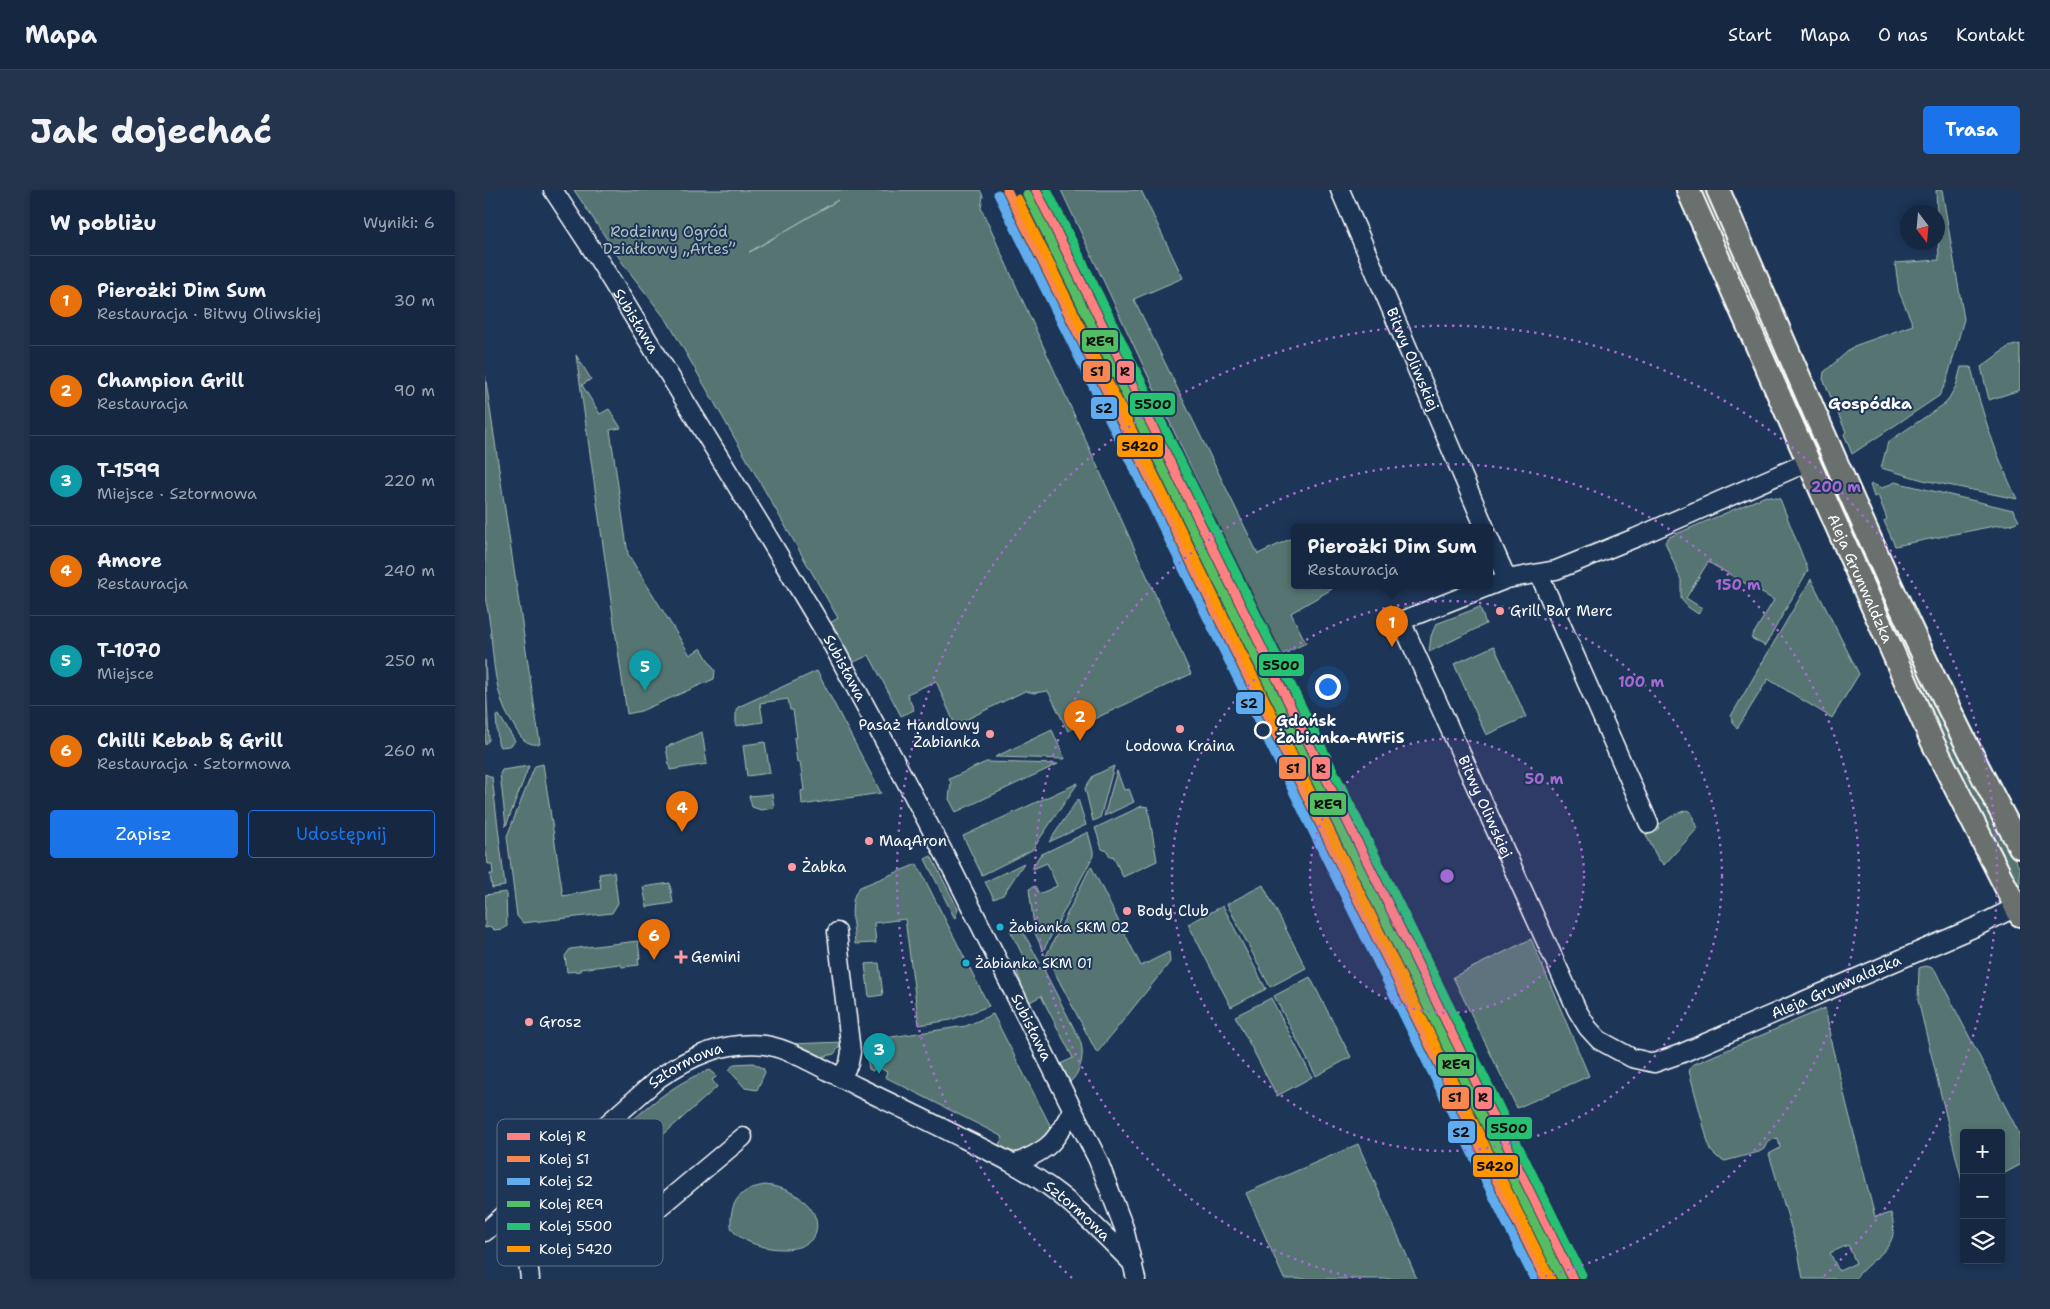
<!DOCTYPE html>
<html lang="pl">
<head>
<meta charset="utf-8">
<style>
	:root { --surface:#162841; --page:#23344c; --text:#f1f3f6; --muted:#9ea6b1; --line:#35445a; --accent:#1a73e8 }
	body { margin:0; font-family:"Shantell Sans",sans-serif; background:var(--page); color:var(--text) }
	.controls { position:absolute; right:15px; bottom:15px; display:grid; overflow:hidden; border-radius:5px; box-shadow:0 2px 8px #0003 }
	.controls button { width:45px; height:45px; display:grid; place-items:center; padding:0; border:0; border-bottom:1px solid var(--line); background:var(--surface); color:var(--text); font:25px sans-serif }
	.compass { position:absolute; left:1415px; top:15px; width:45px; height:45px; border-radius:50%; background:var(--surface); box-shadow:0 2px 8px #0003; rotate:164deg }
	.you { position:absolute; left:842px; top:496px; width:18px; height:18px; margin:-12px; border:4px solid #fff; border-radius:50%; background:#1a73e8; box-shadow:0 0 0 8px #1a73e833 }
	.badge { display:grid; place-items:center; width:32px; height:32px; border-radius:50%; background:var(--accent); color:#fff; font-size:16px; font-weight:700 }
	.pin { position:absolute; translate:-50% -41px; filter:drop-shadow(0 1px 2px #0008) }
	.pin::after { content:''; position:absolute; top:26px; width:18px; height:15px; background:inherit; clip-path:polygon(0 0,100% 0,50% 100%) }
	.popup { position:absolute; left:806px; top:334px; width:202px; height:65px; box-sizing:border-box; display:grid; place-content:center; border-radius:5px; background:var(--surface); filter:drop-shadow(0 1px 4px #0005); font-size:16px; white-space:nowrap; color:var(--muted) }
	.popup b { font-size:19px; color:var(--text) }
	.popup::after { content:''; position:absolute; left:50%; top:100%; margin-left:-10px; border:10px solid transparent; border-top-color:var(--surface) }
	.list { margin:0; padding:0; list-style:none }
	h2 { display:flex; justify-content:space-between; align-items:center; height:65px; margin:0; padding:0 20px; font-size:21px }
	h2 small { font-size:16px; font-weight:400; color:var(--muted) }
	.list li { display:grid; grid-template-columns:32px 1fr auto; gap:15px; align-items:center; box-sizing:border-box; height:90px; padding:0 20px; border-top:1px solid var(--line) }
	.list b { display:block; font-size:19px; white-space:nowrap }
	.list p { margin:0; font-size:16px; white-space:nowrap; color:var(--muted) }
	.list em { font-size:16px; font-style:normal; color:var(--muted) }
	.actions { display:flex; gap:10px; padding:15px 20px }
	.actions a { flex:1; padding:11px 0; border:1px solid var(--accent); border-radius:5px; text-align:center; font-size:18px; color:var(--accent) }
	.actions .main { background:var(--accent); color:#fff }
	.icon { flex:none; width:28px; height:28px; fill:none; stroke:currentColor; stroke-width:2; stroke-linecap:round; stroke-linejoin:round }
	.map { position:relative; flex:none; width:1535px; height:1089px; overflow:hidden; border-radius:5px }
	header { display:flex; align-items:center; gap:30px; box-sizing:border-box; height:70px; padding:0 25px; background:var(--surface); border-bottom:1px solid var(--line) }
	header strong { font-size:24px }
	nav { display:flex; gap:28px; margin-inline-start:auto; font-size:18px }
	.intro { display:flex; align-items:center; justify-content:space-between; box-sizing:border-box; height:120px; padding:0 30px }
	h1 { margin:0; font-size:35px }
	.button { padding:12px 22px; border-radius:5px; background:var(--accent); color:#fff; font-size:18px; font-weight:700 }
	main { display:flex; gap:30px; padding:0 30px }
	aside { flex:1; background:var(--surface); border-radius:5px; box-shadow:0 2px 8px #0003 }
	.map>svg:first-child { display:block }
	.green { fill:#567472; stroke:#aabab8; fill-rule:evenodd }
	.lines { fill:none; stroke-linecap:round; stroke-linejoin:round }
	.minor-casing { stroke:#fff; stroke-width:21 }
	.major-casing { stroke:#fff; stroke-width:26 }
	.minor { stroke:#1d3557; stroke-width:18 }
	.major { stroke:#6b706d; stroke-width:22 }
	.rail-1-casing { stroke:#1d3557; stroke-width:12 }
	.rail-2-casing { stroke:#1d3557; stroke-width:12 }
	.rail-3-casing { stroke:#1d3557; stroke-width:12 }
	.rail-4-casing { stroke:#1d3557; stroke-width:12 }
	.rail-5-casing { stroke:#1d3557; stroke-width:12 }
	.rail-6-casing { stroke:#1d3557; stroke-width:12 }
	.rail-1 { stroke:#ff8080; stroke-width:9 }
	.rail-2 { stroke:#f88751; stroke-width:9 }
	.rail-3 { stroke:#60acee; stroke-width:9 }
	.rail-4 { stroke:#54be64; stroke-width:9 }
	.rail-5 { stroke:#26c172; stroke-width:9 }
	.rail-6 { stroke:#ff9500; stroke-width:9 }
	.ring { fill:none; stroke:#a36bd2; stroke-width:2.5; stroke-dasharray:2.5 5 }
	.poi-dot { fill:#ff9aa2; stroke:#1d3557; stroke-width:2 }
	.stop-dot { fill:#1d3557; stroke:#fff; stroke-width:2.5 }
	.bus-dot { fill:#1ab6d8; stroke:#1d3557; stroke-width:2 }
	.labels { text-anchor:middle; stroke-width:4; stroke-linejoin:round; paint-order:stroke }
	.bus-label { font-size:14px; fill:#fff; stroke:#1d3557; text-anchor:start }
	.park-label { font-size:15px; fill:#b3c0c0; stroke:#1d3557 }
	.street-label { font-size:15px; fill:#fff; stroke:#1d3557 }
	.poi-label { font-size:15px; fill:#fff; stroke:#1d3557; text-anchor:start }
	.stop-label { font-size:15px; font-weight:bold; fill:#fff; stroke:#1d3557; text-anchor:start }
	.neighbourhood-label { font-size:16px; font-weight:bold; fill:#fff; stroke:#1d3557 }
	.key { fill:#1d3557; stroke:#617289; stroke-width:1 }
	.key-label { font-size:14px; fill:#fff }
	.centre { fill:#a36bd2; stroke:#1d3557; stroke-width:2.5 }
	.ring-label { font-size:15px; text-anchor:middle; font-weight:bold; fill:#a36bd2; stroke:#1d3557; stroke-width:4; stroke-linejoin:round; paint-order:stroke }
	.line-badge { stroke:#1d3557; stroke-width:2 }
	.pale-badge-label { font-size:14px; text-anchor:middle; font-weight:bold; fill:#111 }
</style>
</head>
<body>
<header>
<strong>Mapa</strong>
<nav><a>Start</a><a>Mapa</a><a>O nas</a><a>Kontakt</a></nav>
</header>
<div class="intro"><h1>Jak dojechać</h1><a class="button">Trasa</a></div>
<main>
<aside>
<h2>W pobliżu<small>Wyniki: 6</small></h2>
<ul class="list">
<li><span class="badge" style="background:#e8710a">1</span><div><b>Pierożki Dim Sum</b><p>Restauracja · Bitwy Oliwskiej</p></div><em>30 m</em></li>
<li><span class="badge" style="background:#e8710a">2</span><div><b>Champion Grill</b><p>Restauracja</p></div><em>90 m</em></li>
<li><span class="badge" style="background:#0f9aa8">3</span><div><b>T-1599</b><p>Miejsce · Sztormowa</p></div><em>220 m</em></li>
<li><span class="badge" style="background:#e8710a">4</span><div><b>Amore</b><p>Restauracja</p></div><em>240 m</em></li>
<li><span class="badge" style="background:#0f9aa8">5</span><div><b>T-1070</b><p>Miejsce</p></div><em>250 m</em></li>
<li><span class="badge" style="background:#e8710a">6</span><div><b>Chilli Kebab &amp; Grill</b><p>Restauracja · Sztormowa</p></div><em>260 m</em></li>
</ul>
<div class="actions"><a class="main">Zapisz</a><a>Udostępnij</a></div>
</aside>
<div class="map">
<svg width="1535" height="1089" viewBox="0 0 1535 1089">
	<rect width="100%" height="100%" fill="#1d3557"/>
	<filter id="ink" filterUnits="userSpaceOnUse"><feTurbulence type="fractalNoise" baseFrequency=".02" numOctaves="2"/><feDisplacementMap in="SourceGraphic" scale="10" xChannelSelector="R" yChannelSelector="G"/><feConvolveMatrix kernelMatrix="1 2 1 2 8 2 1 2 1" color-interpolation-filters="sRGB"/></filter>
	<g filter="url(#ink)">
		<path class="green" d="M89,0H495L498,6L496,18L706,484L583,541L563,501L549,503L540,501L470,535L451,491L422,504L429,520L416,526L384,465L365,474L342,435L353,428L183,132L139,75ZM353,10L265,62H264Z
			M576,0H656L698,88L649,109L773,364L809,347L810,396H846L847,399L806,423L821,453L794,466Z
			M1215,0H1221L1348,286L1342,289Z
			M1451,0H1457L1479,129L1461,193L1454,206L1367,264L1359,244L1361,242L1338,189L1339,182L1369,156L1428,135L1414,102L1410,73L1454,70Z
			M1535,154V200L1504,210L1496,177L1523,157Z
			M91,165L106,189L97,195L115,224L124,219L136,238L125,240L143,364L205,465L216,458L230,481L229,489L156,521L142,524Z
			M1476,177H1486C1497,224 1511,265 1532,309L1438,290L1396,278L1403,252L1461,213L1471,196Z
			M0,185L55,554C41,556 35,547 29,536C25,529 20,522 18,515C5,480 9,442 0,407Z
			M1410,292L1528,320L1534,331L1524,335H1514L1410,356L1399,331L1402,329L1393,305L1389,307L1385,295L1387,294L1397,298Z
			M1281,306L1295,309L1323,380L1280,456L1266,448L1289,410L1223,372L1201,408L1217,418L1213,424L1203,417L1196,409V390L1180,352L1184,347Z
			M1357,307L1494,601L1535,679V702L1482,602L1350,310Z
			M1326,389L1374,484L1347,528L1283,489L1252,539L1248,533L1246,526Z
			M995,417L1001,434L944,462L946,446L951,434Z
			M1009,456L1041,527L1001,545L969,474Z
			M0,470L4,550L0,555Z
			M332,481L396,603L317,615L316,601L319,600L315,572H312L309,548L312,547L308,520H305L303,509L275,513L278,532L251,536V520L253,517Z
			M14,525L30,551L24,556L15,557L13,553L11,526Z
			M567,540L580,569L510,567Z
			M217,542L222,574L185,580L181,557Z
			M280,552L285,583L262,586L258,555Z
			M501,572L573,574L471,622L464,609L466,593L464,589Z
			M58,574L78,706L116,699L114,684L129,682L133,713L127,723L38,733L32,726L22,646L50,576Z
			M44,576L21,636L15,584L17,580Z
			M629,576L615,628L608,631L600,598L608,586Z
			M632,581L639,600L644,599L649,612L619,626Z
			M0,584L7,587L20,696L7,698L5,684H8L7,674H3L0,656Z
			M593,593L547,660L497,685L478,646Z
			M287,604L289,618L276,620L267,617L264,606Z
			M593,609L601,635L564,652Z
			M657,616L663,617L672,671L638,687L628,666L625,667L622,661L617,659L610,638Z
			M1202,620L1206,622L1212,639L1179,675L1173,669L1160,643C1176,635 1184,625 1202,620Z
			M603,642L608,661V666L558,761L550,743L544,699L550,696L554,704L572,696L562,673L548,679V676L555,665Z
			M446,666L473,719L470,729L440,669Z
			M539,673L518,705L509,709L500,692Z
			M432,674L504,816L466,830L434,835L420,729L389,733L391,753L370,754C369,738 362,709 375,697Z
			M606,676L656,776L684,762L685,772L612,863L561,766Z
			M185,693L188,713L162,717L158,697Z
			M778,695L821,778L785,797L742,714Z
			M21,702L22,736L18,739L9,740L6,737L0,738V705Z
			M738,716L781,799L746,817L703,734Z
			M535,736L555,773L541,772L525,740Z
			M1046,749L1104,886L1032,918L968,787Z
			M153,751L155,768L153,769L154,775L137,777L135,774L95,779V781L82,782L80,766L85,759Z
			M394,773L398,805L384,807L380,774Z
			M530,776L558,778L594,848C601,863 596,883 584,893L575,874L588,868L556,806L543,813Z
			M1440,776L1445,777L1450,780L1535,945V975L1516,985V943H1479V1000L1433,810L1434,778Z
			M825,787L866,867L831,886L789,806Z
			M786,808L827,887L792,906L750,826Z
			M1340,818L1346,845L1345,848L1390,1027L1406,1023C1417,1061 1389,1063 1370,1089H1318L1313,1061L1284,964L1295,958L1293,948L1283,951L1279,959L1274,962L1240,971L1232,967L1225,960L1204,881L1207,875ZM1363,1055L1371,1073L1354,1081L1345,1063Z
			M508,824L567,939C550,961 538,966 512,958L518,947L400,887L402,882L391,876L388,881L384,879L380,857L386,850L481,836Z
			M358,852L349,864L336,867L305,854Z
			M268,873L278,878L280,882L272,900L260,898L244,880L249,874Z
			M225,880L230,884L231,887L227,890L232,897L107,1008L88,986C127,951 175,896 225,880Z
			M873,954L932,1089H799L761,1003Z
			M280,995C343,1002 353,1068 285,1058C272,1056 259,1051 250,1043C245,1038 246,1035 246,1029C247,1007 260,998 280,995Z"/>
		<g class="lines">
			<defs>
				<g id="minor">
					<path id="s1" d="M68,0L112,67L277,337L347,454L402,556L461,667L613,970L639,1038L651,1089"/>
					<path id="s2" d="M855,0L1000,338"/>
					<path id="s3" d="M1323,272L1150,348L1071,380L1022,389L916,431L1092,820L1103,838L1114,850L1147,868L1169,873L1195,864L1495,735L1531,717"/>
					<path d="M1004,348L1022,389"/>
					<path d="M1054,384L1164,634"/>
					<path d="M352,742L366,862L364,873L356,888"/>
					<path d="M529,974C564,960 570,953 587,920"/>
					<path d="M71,978L125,1041L138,1043L153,1035L258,947"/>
					<path d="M27,1018L39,1036L45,1089"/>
					<path id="s4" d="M0,1042L174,888C206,866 239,851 280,855C305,858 349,885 373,897C408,914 444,931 479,949C512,965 545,981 574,1004C601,1025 624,1050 648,1074"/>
				</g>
				<g id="major">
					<path id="s5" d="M1203,0L1448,553L1535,725"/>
					<path d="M1233,0C1330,220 1420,445 1535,657"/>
				</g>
			</defs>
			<use href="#minor" class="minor-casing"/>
			<use href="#major" class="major-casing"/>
			<use href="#minor" class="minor"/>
			<use href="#major" class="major"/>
			<defs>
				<path id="rail-1" d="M551,0L1088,1089"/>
				<path id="rail-2" d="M522,0L1060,1089"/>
				<path id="rail-3" d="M513,4L1049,1089"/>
				<path id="rail-4" d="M542,4L1077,1089"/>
				<path id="rail-5" d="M562,0L1097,1085"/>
				<path id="rail-6" d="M533,9L1066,1089"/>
			</defs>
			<use href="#rail-1" class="rail-1-casing"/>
			<use href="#rail-2" class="rail-2-casing"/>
			<use href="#rail-3" class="rail-3-casing"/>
			<use href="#rail-4" class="rail-4-casing"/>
			<use href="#rail-5" class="rail-5-casing"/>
			<use href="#rail-6" class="rail-6-casing"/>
			<use href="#rail-1" class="rail-1"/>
			<use href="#rail-2" class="rail-2"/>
			<use href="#rail-3" class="rail-3"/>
			<use href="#rail-4" class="rail-4"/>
			<use href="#rail-5" class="rail-5"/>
			<use href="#rail-6" class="rail-6"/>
		</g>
	</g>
	<circle cx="962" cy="686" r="137" fill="#a36bd2" fill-opacity=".12"/>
	<g class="ring">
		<circle cx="962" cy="686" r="137"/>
		<circle cx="962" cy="686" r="275"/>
		<path d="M876 1089A412 412 0 1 1 1048 1089"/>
		<path d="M587 1088A550 550 0 1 1 1337 1088"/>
	</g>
	<g class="poi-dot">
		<circle cx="1015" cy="421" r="5"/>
		<circle cx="695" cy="539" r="5"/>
		<circle cx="505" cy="544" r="5"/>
		<circle cx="384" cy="651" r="5"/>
		<circle cx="307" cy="677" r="5"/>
		<circle cx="642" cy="721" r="5"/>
		<path d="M193.5 759.5h5v5h5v5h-5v5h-5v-5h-5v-5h5z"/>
		<circle cx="44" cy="832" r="5"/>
	</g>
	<circle class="stop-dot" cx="778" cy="540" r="8"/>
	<g class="bus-dot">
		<circle cx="515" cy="737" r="4.5"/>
		<circle cx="481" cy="773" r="4.5"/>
	</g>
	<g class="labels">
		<g class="bus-label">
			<text x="524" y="742">Żabianka SKM 02</text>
			<text x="490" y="778">Żabianka SKM 01</text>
		</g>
		<g class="park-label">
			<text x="184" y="47">Rodzinny Ogród<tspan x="184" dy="17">Działkowy „Artes”</tspan></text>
		</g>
		<g class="street-label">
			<text dy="5" stroke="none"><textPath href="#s1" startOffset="155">Subisława</textPath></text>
			<text dy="5" stroke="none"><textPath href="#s2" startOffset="184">Bitwy Oliwskiej</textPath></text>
			<text dy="5" stroke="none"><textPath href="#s5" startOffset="425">Aleja Grunwaldzka</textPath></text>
			<text dy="5" stroke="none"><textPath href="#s1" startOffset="560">Subisława</textPath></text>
			<text dy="5" stroke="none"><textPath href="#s3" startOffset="642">Bitwy Oliwskiej</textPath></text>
			<text dy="5" stroke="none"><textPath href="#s3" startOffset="1160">Aleja Grunwaldzka</textPath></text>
			<text dy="5" stroke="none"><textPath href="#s1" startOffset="965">Subisława</textPath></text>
			<text dy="5" stroke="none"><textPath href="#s4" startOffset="262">Sztormowa</textPath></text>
			<text dy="5" stroke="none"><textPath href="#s4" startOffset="701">Sztormowa</textPath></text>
		</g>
		<g class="poi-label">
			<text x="1025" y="426">Grill Bar Merc</text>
			<text x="495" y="540" text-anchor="end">Pasaż Handlowy<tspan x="495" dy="17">Żabianka</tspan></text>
			<text x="695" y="561" text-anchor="middle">Lodowa Kraina</text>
			<text x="394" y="656">MaqAron</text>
			<text x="317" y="682">Żabka</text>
			<text x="652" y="726">Body Club</text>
			<text x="206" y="772">Gemini</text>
			<text x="54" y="837">Grosz</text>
		</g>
		<g class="stop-label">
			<text x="791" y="536">Gdańsk<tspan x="791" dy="17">Żabianka-AWFiS</tspan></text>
		</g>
		<g class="neighbourhood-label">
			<text x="1385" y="219">Gospódka</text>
		</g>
	</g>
	<rect x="12" y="929" width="166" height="147" rx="8" class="key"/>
	<rect x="22" y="943" width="23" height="7" fill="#ff8080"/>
	<rect x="22" y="966" width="23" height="6" fill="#f88751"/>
	<rect x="22" y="988" width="23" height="7" fill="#60acee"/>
	<rect x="22" y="1011" width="23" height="6" fill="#54be64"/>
	<rect x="22" y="1033" width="23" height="7" fill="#26c172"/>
	<rect x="22" y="1056" width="23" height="6" fill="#ff9500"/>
	<g class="key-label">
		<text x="54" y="951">Kolej R</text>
		<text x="54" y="974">Kolej S1</text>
		<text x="54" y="996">Kolej S2</text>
		<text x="54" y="1019">Kolej RE9</text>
		<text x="54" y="1041">Kolej 5500</text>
		<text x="54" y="1064">Kolej 5420</text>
	</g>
	<circle cx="962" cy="686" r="8" class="centre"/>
	<g class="ring-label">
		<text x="1351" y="302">200 m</text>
		<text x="1253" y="400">150 m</text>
		<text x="1156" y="497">100 m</text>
		<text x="1059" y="594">50 m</text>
	</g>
	<g class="line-badge">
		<rect x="596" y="139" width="38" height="24" rx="5" fill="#54be64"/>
		<rect x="597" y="170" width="29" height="23" rx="5" fill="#f88751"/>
		<rect x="631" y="170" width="19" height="24" rx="5" fill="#ff8080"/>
		<rect x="644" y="202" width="47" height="24" rx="5" fill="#26c172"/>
		<rect x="605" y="206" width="28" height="24" rx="5" fill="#60acee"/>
		<rect x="631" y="244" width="48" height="24" rx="5" fill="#ff9500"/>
		<rect x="773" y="463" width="47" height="24" rx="5" fill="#26c172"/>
		<rect x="750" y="501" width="29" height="24" rx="5" fill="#60acee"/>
		<rect x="793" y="566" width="29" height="24" rx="5" fill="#f88751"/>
		<rect x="826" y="566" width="20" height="24" rx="5" fill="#ff8080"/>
		<rect x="824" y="602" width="38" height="24" rx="5" fill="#54be64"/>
		<rect x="952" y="863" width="38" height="24" rx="5" fill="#54be64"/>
		<rect x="989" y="896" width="19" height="24" rx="5" fill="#ff8080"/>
		<rect x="956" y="896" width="29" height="24" rx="5" fill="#f88751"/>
		<rect x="1001" y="926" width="47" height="24" rx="5" fill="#26c172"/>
		<rect x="962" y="930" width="29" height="24" rx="5" fill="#60acee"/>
		<rect x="987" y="964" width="47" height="24" rx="5" fill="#ff9500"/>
	</g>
	<g class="pale-badge-label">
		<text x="615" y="156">RE9</text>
		<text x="612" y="186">S1</text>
		<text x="640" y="186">R</text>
		<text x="668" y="219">5500</text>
		<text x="619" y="223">S2</text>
		<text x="655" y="261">5420</text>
		<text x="796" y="480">5500</text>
		<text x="764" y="518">S2</text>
		<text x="808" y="583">S1</text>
		<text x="836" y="583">R</text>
		<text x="843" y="619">RE9</text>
		<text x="971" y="879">RE9</text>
		<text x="998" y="912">R</text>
		<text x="970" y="912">S1</text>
		<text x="1024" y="943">5500</text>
		<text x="976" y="947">S2</text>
		<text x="1010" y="981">5420</text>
	</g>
</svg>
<div class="controls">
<button>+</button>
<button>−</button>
<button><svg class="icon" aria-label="layers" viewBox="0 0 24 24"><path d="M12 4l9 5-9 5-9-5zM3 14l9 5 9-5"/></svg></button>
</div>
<svg class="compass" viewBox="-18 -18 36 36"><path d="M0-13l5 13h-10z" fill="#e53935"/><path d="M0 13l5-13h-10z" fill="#9ea6b1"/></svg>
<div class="you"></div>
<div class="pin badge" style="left:907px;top:457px;background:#e8710a">1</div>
<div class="popup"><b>Pierożki Dim Sum</b>Restauracja</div>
<div class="pin badge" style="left:595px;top:551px;background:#e8710a">2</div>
<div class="pin badge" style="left:394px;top:884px;background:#0f9aa8">3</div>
<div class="pin badge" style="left:197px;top:642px;background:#e8710a">4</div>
<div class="pin badge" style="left:160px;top:501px;background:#0f9aa8">5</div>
<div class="pin badge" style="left:169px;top:770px;background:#e8710a">6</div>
</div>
</main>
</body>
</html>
